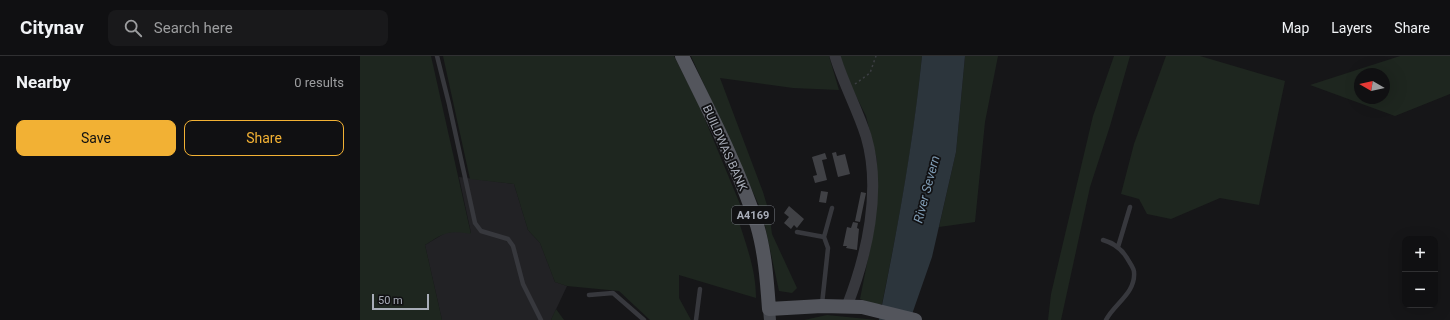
<!DOCTYPE html>
<html lang="en">
<head>
<meta charset="utf-8">
<style>
	:root { --surface:#101012; --page:#19191b; --text:#f1f3f6; --muted:#9c9d9f; --line:#303032; --accent:#f2b134 }
	body { margin:0; font-family:Roboto,sans-serif; background:var(--page); color:var(--text) }
	.controls { position:absolute; right:12px; bottom:12px; display:grid; overflow:hidden; border-radius:8px; box-shadow:0 4px 16px #0002 }
	.controls button { width:36px; height:36px; display:grid; place-items:center; padding:0; border:0; border-bottom:1px solid var(--line); background:var(--surface); color:var(--text); font:20px sans-serif }
	.compass { position:absolute; left:994px; top:12px; width:36px; height:36px; border-radius:50%; background:var(--surface); box-shadow:0 4px 16px #0002; rotate:279deg }
	.scale { position:absolute; left:12px; bottom:10px; width:57px; box-sizing:border-box; padding-left:4px; border:2px solid #a8adb8; border-top:0; font-size:11px; line-height:14px; white-space:nowrap; color:#a8adb8; -webkit-text-stroke:3px #111113; paint-order:stroke }
	.list { margin:0; padding:0; list-style:none }
	h2 { display:flex; justify-content:space-between; align-items:center; height:52px; margin:0; padding:0 16px; font-size:17px }
	h2 small { font-size:13px; font-weight:400; color:var(--muted) }
	.actions { display:flex; gap:8px; padding:12px 16px }
	.actions a { flex:1; padding:9px 0; border:1px solid var(--accent); border-radius:8px; text-align:center; font-size:14px; color:var(--accent) }
	.actions .main { background:var(--accent); color:#111 }
	.icon { flex:none; width:22px; height:22px; fill:none; stroke:currentColor; stroke-width:2; stroke-linecap:round; stroke-linejoin:round }
	.map { position:relative; flex:none; width:1090px; height:264px; overflow:hidden }
	header { display:flex; align-items:center; gap:24px; box-sizing:border-box; height:56px; padding:0 20px; background:var(--surface); border-bottom:1px solid var(--line) }
	header strong { font-size:19px }
	nav { display:flex; gap:22px; margin-inline-start:auto; font-size:14px }
	.search { width:280px; height:36px; background:var(--page); display:flex; align-items:center; gap:10px; box-sizing:border-box; padding:0 14px; border-radius:8px; color:var(--muted); font-size:15px }
	main { display:flex }
	aside { flex:1; background:var(--surface) }
	.map>svg:first-child { display:block }
	.built { fill:#222225 }
	.green { fill:#1e261f; fill-rule:evenodd }
	.water { fill:#2c353c }
	.building { fill:#404145 }
	.lines { fill:none; stroke-linecap:round; stroke-linejoin:round }
	.path { stroke:#3d3f44; stroke-width:1.5; stroke-dasharray:2 3; stroke-linecap:butt }
	.service { stroke:#37383d; stroke-width:4.5 }
	.tertiary { stroke:#37383d; stroke-width:11 }
	.secondary { stroke:#45474d; stroke-width:12 }
	.primary { stroke:#53555c; stroke-width:14 }
	.labels { text-anchor:middle; stroke-width:3.5; stroke-linejoin:round; paint-order:stroke }
	.shield { fill:#111113; stroke:#7b7e86; stroke-width:1 }
	.shield-label { font-size:11px; font-weight:bold; fill:#a8adb8 }
	.street-label { font-size:12px; fill:#a8adb8; stroke:#111113 }
	.water-label { font-size:13px; font-style:italic; fill:#7f9bb3; stroke:#111113 }
</style>
</head>
<body>
<header>
<strong>Citynav</strong>
<div class="search"><svg class="icon" aria-label="search" viewBox="0 0 24 24"><circle cx="10" cy="10" r="6"/><path d="M15 15l6 6"/></svg>Search here</div>
<nav><a>Map</a><a>Layers</a><a>Share</a></nav>
</header>
<main>
<aside>
<h2>Nearby<small>0 results</small></h2>
<ul class="list">
</ul>
<div class="actions"><a class="main">Save</a><a>Share</a></div>
</aside>
<div class="map">
<svg width="1090" height="264" viewBox="0 0 1090 264">
	<rect width="100%" height="100%" fill="#161618"/>
	<path class="built" d="M99,121L154,128L168,174L180,187L195,226L207,230L191,264H82L65,189L85,177L98,175L111,177Z"/>
	<path class="green" d="M0,0H71L111,178C88,174 84,177 65,189L82,264H0Z
		M83,0H314L339,49L387,165L379,166C387,191 396,215 396,242L319,219V242L331,264H290L259,235L207,230L195,226L180,187L168,174L154,128L110,123Z
		M331,0H469L479,34L433,32L360,22L403,136L409,156L412,178L437,232L432,237L419,235L402,156Z
		M480,0H562C554,83 539,166 522,248H515L500,243L515,167L517,104L506,60L491,30Z
		M605,0H638L625,66L615,166L579,171L596,96Z
		M754,0H770L750,70L730,131L701,264H688L691,238L733,60Z
		M806,0H840L925,25L899,149L860,142L811,163L787,158L779,143L761,138L774,88Z
		M1040,0H1090V38L1035,60L950,29ZM1000,18H1024V42H1000Z
		M196,253L204,264H191Z
		M467,259L517,264H444Z"/>
	<path class="water" d="M562,0H605L596,96L572,201L550,264H519C537,176 553,89 562,0Z"/>
	<path class="building" d="M476,96L477,100L485,98L490,118L478,121L472,97Z
		M465,97L467,103L462,104L467,124L455,127L453,120L457,119L452,101Z
		M461,135L468,136L466,147L459,146Z
		M501,136L506,137L500,166L495,165Z
		M429,150L444,163L437,172L434,169L431,173L424,167L429,161L424,157Z
		M493,166L498,167L497,172L499,173L497,194L486,192L487,190H483L487,171L491,172Z"/>
	<g class="lines">
		<path class="path" d="M495,28L510,17L516,0"/>
		<path class="service" d="M77,0L89,48L115,167L121,175L148,183L153,190L163,228L181,264
			M437,176L464,181L468,192L462,248
			M464,181L472,152
			M743,184C754,187 761,192 767,202C769,206 774,212 774,216C776,237 754,248 746,264
			M758,191L770,151
			M229,239L253,237L284,264
			M336,264L340,233"/>
		<path class="tertiary" d="M475,0C483,27 497,52 506,80C522,134 507,199 487,250"/>
		<path class="secondary" d="M409,253L410,264"/>
		<path class="primary" d="M322,0C349,55 378,110 397,169C405,196 407,225 409,253L462,250L502,251L555,264"/>
	</g>
	<g class="labels">
		<rect class="shield" x="372" y="150" width="42" height="18" rx="3"/>
		<g class="shield-label">
			<text x="393" y="163">A4169</text>
		</g>
		<g class="street-label">
			<text transform="translate(365 92) rotate(66)" y="4">BUILDWAS BANK</text>
		</g>
		<g class="water-label">
			<text transform="translate(566 133) rotate(-75)" y="5">River Severn</text>
		</g>
	</g>
</svg>
<div class="controls">
<button>+</button>
<button>−</button>
</div>
<svg class="compass" viewBox="-18 -18 36 36"><path d="M0-13l5 13h-10z" fill="#e53935"/><path d="M0 13l5-13h-10z" fill="#9c9d9f"/></svg>
<div class="scale">50 m</div>
</div>
</main>
</body>
</html>
